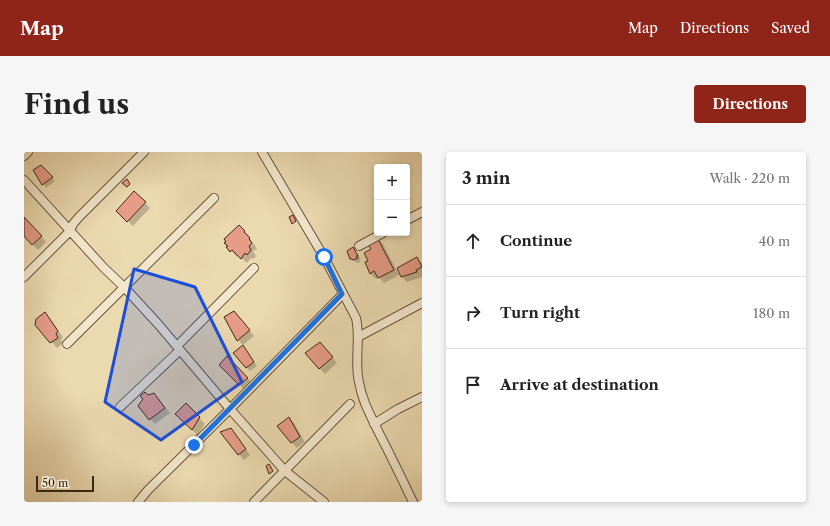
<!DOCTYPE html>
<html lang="en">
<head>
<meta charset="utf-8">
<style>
	:root { --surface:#fff; --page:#f6f6f6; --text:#222; --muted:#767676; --line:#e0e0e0; --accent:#8f2418 }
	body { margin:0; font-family:"Libre Caslon Text",serif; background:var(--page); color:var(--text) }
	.controls { position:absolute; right:12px; top:12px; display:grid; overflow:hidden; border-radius:4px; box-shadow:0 2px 6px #0003 }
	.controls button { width:36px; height:36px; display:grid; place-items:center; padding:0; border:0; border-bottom:1px solid var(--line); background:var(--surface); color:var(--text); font:20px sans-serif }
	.scale { position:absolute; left:12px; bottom:10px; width:58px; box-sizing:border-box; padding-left:4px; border:2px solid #3b2913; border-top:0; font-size:11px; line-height:14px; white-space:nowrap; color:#3b2913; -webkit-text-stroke:3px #f2e6cc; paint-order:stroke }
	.stop { position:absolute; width:12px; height:12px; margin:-9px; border:3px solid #1a73e8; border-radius:50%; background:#fff }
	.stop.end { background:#1a73e8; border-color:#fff; box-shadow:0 1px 4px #0008 }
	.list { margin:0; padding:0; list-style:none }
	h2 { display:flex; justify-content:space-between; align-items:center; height:52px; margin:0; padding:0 16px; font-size:17px }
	h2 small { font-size:13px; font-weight:400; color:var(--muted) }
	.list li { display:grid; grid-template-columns:26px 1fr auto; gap:12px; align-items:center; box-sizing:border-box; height:72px; padding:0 16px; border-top:1px solid var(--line) }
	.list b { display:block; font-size:15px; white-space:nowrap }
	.list em { font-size:13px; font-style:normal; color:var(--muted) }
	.icon { flex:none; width:22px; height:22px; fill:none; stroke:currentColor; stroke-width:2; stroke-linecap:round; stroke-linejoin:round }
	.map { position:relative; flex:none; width:398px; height:350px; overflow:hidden; border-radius:4px }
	header { display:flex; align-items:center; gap:24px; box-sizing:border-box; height:56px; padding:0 20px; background:var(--accent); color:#fff }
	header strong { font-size:19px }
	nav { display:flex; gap:22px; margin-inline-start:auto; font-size:14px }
	.intro { display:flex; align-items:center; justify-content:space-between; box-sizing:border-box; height:96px; padding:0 24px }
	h1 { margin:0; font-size:28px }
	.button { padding:10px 18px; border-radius:4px; background:var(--accent); color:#fff; font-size:14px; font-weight:700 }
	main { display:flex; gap:24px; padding:0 24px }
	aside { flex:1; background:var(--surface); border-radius:4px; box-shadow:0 2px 6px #0003 }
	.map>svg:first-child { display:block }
	.shadow { fill:#0003 }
	.building { fill:#e79c88; stroke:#3b2913 }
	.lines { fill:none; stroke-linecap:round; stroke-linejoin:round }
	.minor-casing { stroke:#67553a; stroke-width:10 }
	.minor { stroke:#f2e6cc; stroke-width:8 }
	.route { stroke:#1a73e8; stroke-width:5 }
	.marked { fill:#1d4ed8; fill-opacity:0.2; stroke:#1d4ed8; stroke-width:3; stroke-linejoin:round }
</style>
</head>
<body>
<header>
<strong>Map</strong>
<nav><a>Map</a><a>Directions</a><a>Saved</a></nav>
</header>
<div class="intro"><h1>Find us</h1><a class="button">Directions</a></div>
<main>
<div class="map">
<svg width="398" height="350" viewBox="0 0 398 350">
	<rect width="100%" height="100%" fill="#ebd9b0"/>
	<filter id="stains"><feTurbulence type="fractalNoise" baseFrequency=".005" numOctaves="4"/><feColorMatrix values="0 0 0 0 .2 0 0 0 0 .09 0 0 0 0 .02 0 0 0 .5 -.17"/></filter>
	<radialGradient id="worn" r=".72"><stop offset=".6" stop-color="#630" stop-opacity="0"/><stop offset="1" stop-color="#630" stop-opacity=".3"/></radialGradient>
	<path class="shadow" d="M17,14L31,29L22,36L10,18Z
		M110,41L126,56L109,74L94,59Z
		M0,66L22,90L14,98L0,83Z
		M215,74L226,85L225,86L230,92L233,97L229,99L232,104L229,107L227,106L223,111L214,103L213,105L204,95Z
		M353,86L359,92L375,123L360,131L355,125L352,127L347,122L342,111L345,109L348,97Z
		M329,96L337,107L335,108L336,110L334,111L326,107Z
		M392,106L398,111V125L383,130L378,125Z
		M20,161L39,185L37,188L39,191L33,196L12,172Z
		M215,166L230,184L219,193L214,188Z
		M219,194L233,214L226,219L210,201Z
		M301,197L313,211L301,222L283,202Z
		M203,205L229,232L221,238L196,213Z
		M130,242L146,261L131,272L126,267L120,247Z
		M162,253L181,272L173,283L153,262Z
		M265,266L270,271L281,290L273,296L254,275Z
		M212,283L226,303L220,308L215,302Z"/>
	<path class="building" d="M17,13L29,25L18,33L9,18Z
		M103,27L106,32L103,35L98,31Z
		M110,39L122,50L103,70L92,59Z
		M269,63L272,69L268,72L265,65Z
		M0,65L18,84L8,93L0,84Z
		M215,73L221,79L220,80L226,86L225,87L228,91L225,94L227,98L223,103L221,101L217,107L208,98L206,100L202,95L204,94L200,91L202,90L200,87Z
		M353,85L370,118L354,126L350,119L346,122L341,110L344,109L340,101L347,97L343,91Z
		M329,95L334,104H332L334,106L329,108L328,107H326L323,99Z
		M393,105L398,115L392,118L393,120L377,125L373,116Z
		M210,159L226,178L213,189L200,165Z
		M21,160L34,179L32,182L34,186L26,191L11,173L12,167Z
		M296,190L309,205L295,217L281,201Z
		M219,193L230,210L222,216L209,201Z
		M203,204L224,226L215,233L195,213Z
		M121,240L124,243L130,241L141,256L125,268L114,254L119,247L116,244Z
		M162,251L176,265L168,278L151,262Z
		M265,265L276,285L267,291L253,274Z
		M207,276L222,297L214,303L196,280Z
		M245,312L249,319L245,322L242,314Z"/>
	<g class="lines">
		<defs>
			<path id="minor" d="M238,0L300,105L332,166C337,187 330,209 335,230C338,249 347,264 355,281C367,304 378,327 389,350
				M0,4L4,0
				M0,28L80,116L101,136L134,172L206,257L261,319L300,350
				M383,68L398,60
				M335,94L359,81
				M0,125L46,79L49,72L55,65L120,0
				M334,185L398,151
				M43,192L190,46
				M153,194L230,116
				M96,255L156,198
				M350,272L374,257L398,245
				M114,350L124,338L206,257L319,142
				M230,350L326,252"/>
		</defs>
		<use href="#minor" class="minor-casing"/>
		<use href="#minor" class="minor"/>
	</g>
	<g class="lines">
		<path class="route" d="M170,293L318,142L300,105"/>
	</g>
	<path class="marked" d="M110,117L171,135L218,230L137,288L81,250Z"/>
	<rect width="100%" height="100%" filter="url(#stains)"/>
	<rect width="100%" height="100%" fill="url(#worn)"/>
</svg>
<div class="controls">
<button>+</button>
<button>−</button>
</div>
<div class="scale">50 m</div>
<div class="stop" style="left:300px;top:105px"></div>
<div class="stop end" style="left:170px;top:293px"></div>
</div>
<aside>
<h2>3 min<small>Walk · 220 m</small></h2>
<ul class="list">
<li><svg class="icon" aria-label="ahead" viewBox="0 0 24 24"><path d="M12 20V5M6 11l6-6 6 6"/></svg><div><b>Continue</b></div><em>40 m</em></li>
<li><svg class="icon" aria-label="right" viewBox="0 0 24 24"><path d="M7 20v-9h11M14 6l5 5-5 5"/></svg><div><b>Turn right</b></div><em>180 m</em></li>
<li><svg class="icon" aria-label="arrive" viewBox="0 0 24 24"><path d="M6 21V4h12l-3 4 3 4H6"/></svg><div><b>Arrive at destination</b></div></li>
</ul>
</aside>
</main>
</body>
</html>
